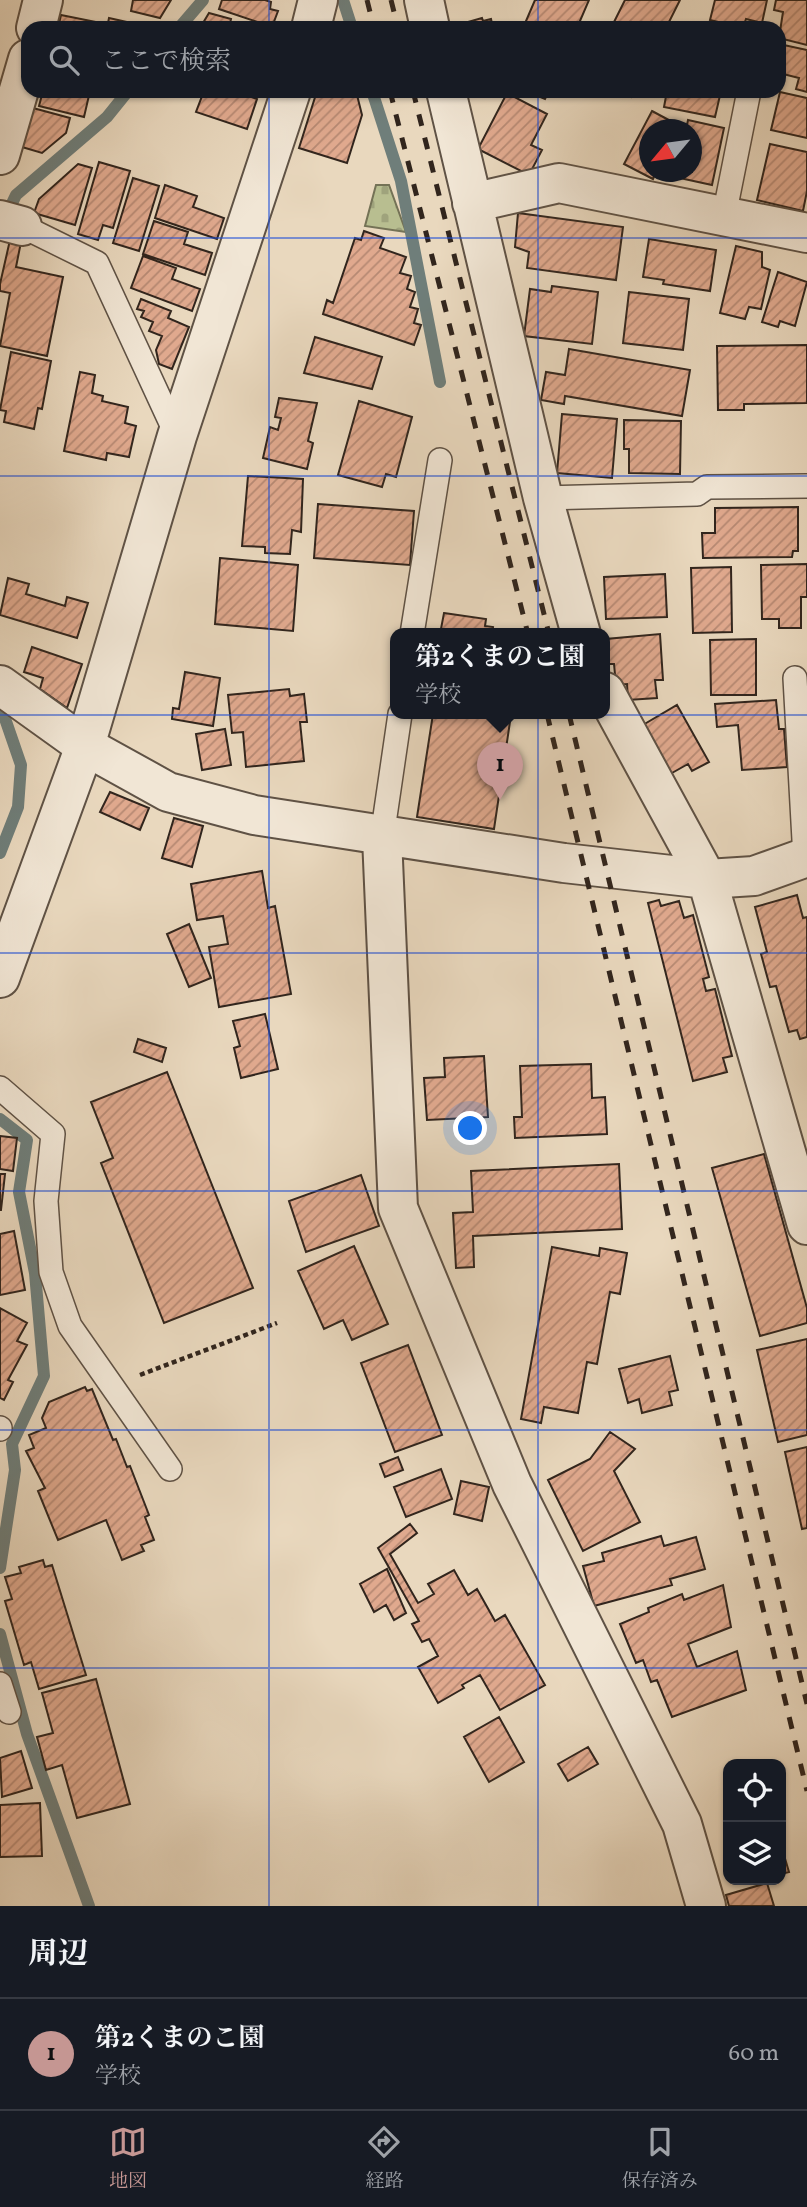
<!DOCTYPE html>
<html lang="ja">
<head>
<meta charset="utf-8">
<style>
	:root { --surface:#171b24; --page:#242831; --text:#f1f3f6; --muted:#9ea1a6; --line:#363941; --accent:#c59692 }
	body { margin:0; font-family:Vollkorn,"Noto Serif JP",serif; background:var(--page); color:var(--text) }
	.controls { position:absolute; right:21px; bottom:21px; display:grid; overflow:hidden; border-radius:14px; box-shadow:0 2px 5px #0004 }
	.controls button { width:63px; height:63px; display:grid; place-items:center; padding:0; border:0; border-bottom:2px solid var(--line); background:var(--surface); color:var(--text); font:35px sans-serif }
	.compass { position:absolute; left:639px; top:119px; width:63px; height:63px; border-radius:50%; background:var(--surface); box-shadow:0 2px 5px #0004; rotate:241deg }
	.you { position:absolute; left:471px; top:1129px; width:24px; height:24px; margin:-18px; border:5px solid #fff; border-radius:50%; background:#1a73e8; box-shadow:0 0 0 10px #1a73e833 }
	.badge { display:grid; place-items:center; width:46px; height:46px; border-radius:50%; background:var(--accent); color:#111; font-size:23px; font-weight:700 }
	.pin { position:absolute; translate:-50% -58px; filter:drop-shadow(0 2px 4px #0008) }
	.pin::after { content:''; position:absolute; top:37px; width:24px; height:21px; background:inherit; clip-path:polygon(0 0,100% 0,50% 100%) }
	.popup { position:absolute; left:390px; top:628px; width:220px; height:91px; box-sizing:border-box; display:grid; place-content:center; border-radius:14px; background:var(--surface); filter:drop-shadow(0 2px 5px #0005); font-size:23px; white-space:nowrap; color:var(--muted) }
	.popup b { font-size:26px; color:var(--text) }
	.popup::after { content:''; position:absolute; left:50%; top:100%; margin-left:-14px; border:14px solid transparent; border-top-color:var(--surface) }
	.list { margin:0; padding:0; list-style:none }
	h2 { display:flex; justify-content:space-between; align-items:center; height:91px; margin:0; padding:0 28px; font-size:30px }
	h2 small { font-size:23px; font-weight:400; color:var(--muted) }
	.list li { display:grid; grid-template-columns:46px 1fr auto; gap:21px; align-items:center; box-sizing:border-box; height:112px; padding:0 28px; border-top:2px solid var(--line) }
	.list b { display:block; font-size:26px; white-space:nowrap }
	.list p { margin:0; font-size:23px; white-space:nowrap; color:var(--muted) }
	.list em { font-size:23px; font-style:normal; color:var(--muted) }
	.icon { flex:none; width:38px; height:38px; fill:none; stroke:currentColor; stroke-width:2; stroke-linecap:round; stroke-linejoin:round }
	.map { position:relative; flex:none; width:807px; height:1906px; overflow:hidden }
	.search { position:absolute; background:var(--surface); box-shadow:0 2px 5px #0004; left:21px; right:21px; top:21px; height:77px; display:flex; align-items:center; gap:18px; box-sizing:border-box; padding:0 24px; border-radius:21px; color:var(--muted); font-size:26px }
	.sheet { height:203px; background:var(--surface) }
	nav { display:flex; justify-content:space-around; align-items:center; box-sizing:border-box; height:98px; border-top:2px solid var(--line); background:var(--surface); font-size:19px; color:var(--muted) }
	nav a { display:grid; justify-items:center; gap:4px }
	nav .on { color:var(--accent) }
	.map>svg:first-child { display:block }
	.cemetery { fill:url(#cemetery-stones); stroke:#747256; stroke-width:2 }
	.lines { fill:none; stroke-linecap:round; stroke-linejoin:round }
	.stream { stroke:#6f7e7a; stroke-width:12 }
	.building { fill:url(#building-hatch); stroke:#31251d; stroke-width:2 }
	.service-casing { stroke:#5f5245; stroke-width:26 }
	.minor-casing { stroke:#5f5245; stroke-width:42 }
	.tertiary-casing { stroke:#5f5245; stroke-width:42 }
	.path { stroke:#31251d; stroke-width:4.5; stroke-dasharray:5 3.5; stroke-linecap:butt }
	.service { stroke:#f1e6d5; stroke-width:23 }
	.minor { stroke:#f1e6d5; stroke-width:38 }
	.tertiary { stroke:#f1e6d5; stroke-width:38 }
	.rail { stroke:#31251d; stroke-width:5; stroke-dasharray:12 12; stroke-linecap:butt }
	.grid { fill:none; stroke:#1d4ed8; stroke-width:2; stroke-opacity:0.55 }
</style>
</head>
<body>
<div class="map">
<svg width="807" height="1906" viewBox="0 0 807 1906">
	<defs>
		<pattern id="cemetery-stones" width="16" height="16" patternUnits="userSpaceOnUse" patternTransform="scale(1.75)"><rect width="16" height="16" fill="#b8be90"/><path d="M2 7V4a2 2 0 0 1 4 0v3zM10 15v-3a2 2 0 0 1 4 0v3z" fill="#9fa37c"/></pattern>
		<pattern id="building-hatch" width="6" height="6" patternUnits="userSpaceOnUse" patternTransform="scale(1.75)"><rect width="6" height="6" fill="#e0a98e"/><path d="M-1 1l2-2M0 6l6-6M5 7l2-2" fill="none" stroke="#b68973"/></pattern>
	</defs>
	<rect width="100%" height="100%" fill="#e9d8be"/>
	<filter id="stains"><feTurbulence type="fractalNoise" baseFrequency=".00286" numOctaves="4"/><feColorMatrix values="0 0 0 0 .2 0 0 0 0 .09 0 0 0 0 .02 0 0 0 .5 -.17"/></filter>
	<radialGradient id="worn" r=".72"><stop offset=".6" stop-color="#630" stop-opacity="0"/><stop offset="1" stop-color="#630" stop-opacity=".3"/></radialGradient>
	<path class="cemetery" d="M376,185H389L406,232L365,226Z"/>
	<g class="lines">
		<path class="stream" d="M343,0L352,28
			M179,28L203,0
			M372,91L401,181L440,382
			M6,216L16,195L107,117L128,91
			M0,704L21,765L18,807L0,853
			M0,1119L27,1140L19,1192L35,1273L44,1376L12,1444L15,1470L0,1568
			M0,1634L27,1734L89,1906"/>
	</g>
	<path class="building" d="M133,0H171L160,18L131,11Z
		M222,0H265L271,2L270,9L278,11L272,27L219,9Z
		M535,0H589L577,28H523Z
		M625,0H680L666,28H611Z
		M715,0H767L762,23L746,19L743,28L710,20Z
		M776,0H807V45L779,38L783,12L774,10Z
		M209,13L231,19L229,28H200Z
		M61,15L101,23L100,28H58Z
		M109,18L145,26V28H107Z
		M482,18L483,21L491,19L493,28H447Z
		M779,44L807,50V92L796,89L799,78L779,73Z
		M43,91H90L84,117L39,106Z
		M204,91H235L257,99L247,129L196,112Z
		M317,91H356L362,115L347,163L299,148Z
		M526,91H549L545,99Z
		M618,91H634L631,97Z
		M667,91H721L715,117L664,107Z
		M780,92L807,98V138L771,130Z
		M507,93L547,114L531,145L542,150L529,175L478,149Z
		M33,108L70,118L66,133L42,153L22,147Z
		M652,111L680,126L678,130H650V172H656L653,179L624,164Z
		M688,120L724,128L712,185L675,177L676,172H692V130H686Z
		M770,144L807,152V191L803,211L757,200Z
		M99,162L130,171L113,228L103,225L98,240L78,234Z
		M78,164L92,168L75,225L34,213L39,199Z
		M133,178L159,186L139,251L113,243Z
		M165,185L197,196L193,207L224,218L217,239L155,218Z
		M518,213L623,227L616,280L527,268L529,252L515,247Z
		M154,221L188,232L184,244L212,253L205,275L143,254Z
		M364,231L384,238L380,248L406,257L400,273L411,276L407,289L415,292L410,307L418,309L414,323L421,325L414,345L323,314L327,300L333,303L355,238L361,240Z
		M649,239L716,250L710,291L663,284L664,280L643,277Z
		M10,240L21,242L16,267L63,277L47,356L0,346L10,293L0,291V284Z
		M736,246L762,252V267L770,270L761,309L749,307L745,319L720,313Z
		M143,256L176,268L172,279L200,289L192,311L131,288Z
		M778,272L807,282L795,326L780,321L778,327L762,322Z
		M552,286L598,292L592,344L524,336L530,289L551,292Z
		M629,292L689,299L683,350L623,343Z
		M141,299L171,311L168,318L189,327L172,369L159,364L156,350L162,336L149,331L153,322L141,317L144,311L137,309Z
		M315,337L382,357L372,389L304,373Z
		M807,345V403L744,404V410H718L717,346Z
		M569,349L690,370L682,416L565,396L564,404L541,400L546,372L565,375Z
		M11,352L51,361L42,409L38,408L34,429L4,422L6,411L0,410Z
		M80,372L95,375L92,393L103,396L102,401L128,407L125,423L136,426L129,457L107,453L106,460L64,451Z
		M279,398L317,403L308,441L313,443L307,469L263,458L270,427L278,430L281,418L275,417Z
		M359,401L412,417L396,477L386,474L382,487L338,475Z
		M562,414L617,419L612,478L557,473Z
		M624,420L681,421L680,474L629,473V449H624Z
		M248,476L303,479L301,532L292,530L290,554L265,553V547L242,546Z
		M318,504L414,511L410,565L314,558Z
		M798,507V551H793L792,557L703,558L702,533H715V508Z
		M220,558L298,565L293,631L215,624Z
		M807,564V597H801V628H779V619H762L761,565Z
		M731,567L732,632L693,633L691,568Z
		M665,574L667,617L606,619L604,577Z
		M8,578L29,584L26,594L65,606L67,597L88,603L77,638L0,615Z
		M444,613L486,619L485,626L493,627L492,634H440Z
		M660,634L663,680H655L657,698L628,700L627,684L616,685L614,664H608L606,639Z
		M756,639V695H711L710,640Z
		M32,647L82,664L67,708L40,689L43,678L24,672Z
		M185,672L220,678L213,726L172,719L173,708L179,709Z
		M289,689L290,696L304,694L307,722H300L304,761L246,767L243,732L232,733L228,695Z
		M776,700L779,729H784L787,767L742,770L738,725L717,727L715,704Z
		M677,705L709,762L692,771L688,764L663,778L636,729Z
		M433,714L511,715L494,829L417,817Z
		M225,729L231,765L202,770L196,734Z
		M110,792L149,808L140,830L100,812Z
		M174,818L203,826L192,867L162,858Z
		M262,871L268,908L275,906L291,994L219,1007L209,947L228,944L223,916L197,920L191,884Z
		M797,895L803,918L807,917V1037L800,1039L797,1030L789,1032L776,986L770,987L761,954L767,952L755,907Z
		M659,900L661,906L679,901L684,918L693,915L709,977L703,979L706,991L715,989L732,1056L723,1058L727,1072L693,1081L648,903Z
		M189,924L211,978L189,987L167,934Z
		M265,1014L278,1069L241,1078L234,1048L240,1046L233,1021Z
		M138,1039L166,1048L162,1062L134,1052Z
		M484,1056L488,1117L427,1120L424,1078L445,1077L444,1058Z
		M591,1064L592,1098L605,1097L607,1134L515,1138L514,1117H522L520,1066Z
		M167,1072L253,1288L164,1323L101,1163L113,1158L91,1102Z
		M0,1136L17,1138L13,1171L0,1169Z
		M764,1154L807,1308V1323L760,1336L712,1168Z
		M619,1164L622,1229L473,1236L474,1267L456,1268L453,1213L473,1212L471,1171Z
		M0,1174H5L1,1210H0Z
		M361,1175L379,1226L306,1252L289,1201Z
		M14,1231L25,1290L0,1295V1234Z
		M354,1246L388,1324L352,1340L343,1320L324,1329L298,1271Z
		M552,1247L599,1256L600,1248L627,1253L620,1294L610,1292L597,1364L587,1362L578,1413L544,1407L541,1423L521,1419Z
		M0,1308L27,1323L17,1341L27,1345L8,1380L13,1382L4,1400L0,1398Z
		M807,1339V1435L778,1442L757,1350Z
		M408,1345L442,1435L395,1452L361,1363Z
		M670,1356L678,1390L669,1392L672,1405L642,1413L639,1399L628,1403L619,1369Z
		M85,1387L87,1391L92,1389L113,1440L116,1439L127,1467L130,1466L149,1515L145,1517L154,1540L141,1545L144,1551L122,1560L106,1520L58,1540L38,1491L45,1488L26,1451L34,1448L29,1435L46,1428L42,1418L49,1402Z
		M610,1432L635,1449L614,1471L640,1522L583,1551L548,1480L590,1459Z
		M807,1447V1528L802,1529L785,1452Z
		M398,1457L403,1470L385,1477L380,1464Z
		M441,1469L452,1499L406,1517L394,1487Z
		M461,1481L489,1487L482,1521L454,1514Z
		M410,1524L417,1533L390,1554L418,1603L434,1594L428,1584L454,1570L468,1595L477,1589L495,1621L505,1615L545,1685L500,1710L480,1675L462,1685L464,1688L438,1703L418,1667L438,1656L429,1639L422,1642L412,1624L419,1621L378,1548Z
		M661,1536L664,1546L696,1537L705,1569L670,1579L672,1585L594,1606L583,1566L604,1561L602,1553Z
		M43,1560L45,1567L52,1565L86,1675L39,1689L31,1662L24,1665L5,1601L12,1599L5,1577L21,1573L19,1567Z
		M387,1569L406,1613L394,1620L386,1605L374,1612L360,1584Z
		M723,1585L731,1627L688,1644L697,1667L737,1651L746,1690L672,1717L657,1680L651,1682L643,1660L636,1663L620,1624L649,1612L648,1608L682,1594L684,1600Z
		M96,1679L130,1804L77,1818L62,1765L46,1770L37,1737L53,1733L42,1693Z
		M499,1717L524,1762L489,1782L464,1737Z
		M588,1747L598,1764L568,1781L558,1764Z
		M21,1751L32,1788L2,1797L0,1758Z
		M40,1803L42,1856L0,1857V1805Z
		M781,1845L789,1872L781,1874Z
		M767,1883L774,1906H729L726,1895Z"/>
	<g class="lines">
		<defs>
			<path id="service" d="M724,216L749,91
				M22,226L97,263L177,436
				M543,498L697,494L707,487L807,486
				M412,634L440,460
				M795,678L805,858
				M382,837L400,714
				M0,1088L53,1134L46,1201L51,1272L70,1326L170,1469
				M0,1428V1429
				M0,1684L9,1712"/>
			<path id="minor" d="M424,0L430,28
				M36,28L43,0
				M311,28L318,0
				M446,91L543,498L581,634
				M0,155L28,59
				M472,203L559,183L807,233
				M0,220L22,226
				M0,685L85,746L168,792L254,815L564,863L707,879L754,876L807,857
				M605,692L707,879L807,1225
				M85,746L177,436L291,91
				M382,837L398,1208L512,1484L682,1824L706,1906"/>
			<path id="tertiary" d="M0,978L85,746"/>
		</defs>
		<use href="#service" class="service-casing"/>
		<use href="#minor" class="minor-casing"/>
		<use href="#tertiary" class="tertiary-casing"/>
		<path class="path" d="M140,1375L277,1323"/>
		<use href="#service" class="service"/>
		<use href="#minor" class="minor"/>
		<use href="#tertiary" class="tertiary"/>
		<path class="rail" d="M367,0L374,28
			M391,0L398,28
			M390,91L528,634
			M413,91L549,634
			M547,714L807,1791
			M569,714L807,1704"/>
	</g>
	<path class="grid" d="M269,0V28M538,0V28M269,91V1906M538,91V1906M0,238H807M0,476H807M0,715H807M0,953H807M0,1191H807M0,1430H807M0,1668H807"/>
	<rect width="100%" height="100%" filter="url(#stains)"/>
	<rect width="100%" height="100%" fill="url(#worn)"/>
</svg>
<div class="controls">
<button><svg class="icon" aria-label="locate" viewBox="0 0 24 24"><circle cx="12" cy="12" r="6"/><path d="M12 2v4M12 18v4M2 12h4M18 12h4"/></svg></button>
<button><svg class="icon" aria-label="layers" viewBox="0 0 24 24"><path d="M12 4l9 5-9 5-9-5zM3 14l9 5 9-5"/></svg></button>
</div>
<svg class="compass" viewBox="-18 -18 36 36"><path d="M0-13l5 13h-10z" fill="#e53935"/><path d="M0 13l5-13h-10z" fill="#9ea1a6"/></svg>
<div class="you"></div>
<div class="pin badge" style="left:500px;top:800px">1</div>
<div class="popup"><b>第2くまのこ園</b>学校</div>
<div class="search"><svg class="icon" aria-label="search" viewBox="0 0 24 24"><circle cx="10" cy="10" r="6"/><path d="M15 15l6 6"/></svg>ここで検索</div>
</div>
<section class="sheet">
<h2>周辺<small></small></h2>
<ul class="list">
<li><span class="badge">1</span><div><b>第2くまのこ園</b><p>学校</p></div><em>60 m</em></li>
</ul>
</section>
<nav>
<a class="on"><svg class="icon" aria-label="map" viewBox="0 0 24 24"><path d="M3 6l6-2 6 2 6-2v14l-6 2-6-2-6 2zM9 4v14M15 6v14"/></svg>地図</a>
<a><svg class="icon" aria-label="directions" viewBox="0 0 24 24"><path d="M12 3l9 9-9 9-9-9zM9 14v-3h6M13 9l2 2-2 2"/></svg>経路</a>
<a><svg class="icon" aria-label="saved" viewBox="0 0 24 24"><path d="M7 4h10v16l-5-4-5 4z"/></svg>保存済み</a>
</nav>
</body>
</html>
